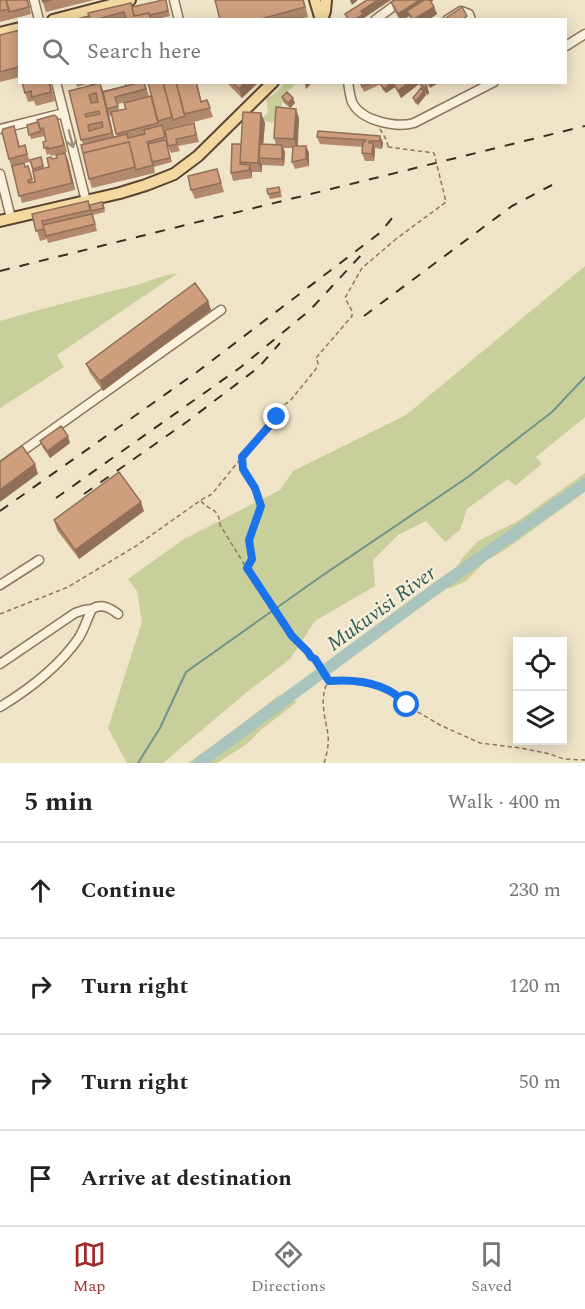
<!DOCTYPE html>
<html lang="en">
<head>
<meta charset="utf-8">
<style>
	:root { --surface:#fff; --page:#f2f2f2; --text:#222; --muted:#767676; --line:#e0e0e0; --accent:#9e2a2b }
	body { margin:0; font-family:Spectral,serif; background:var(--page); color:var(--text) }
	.controls { position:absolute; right:18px; bottom:18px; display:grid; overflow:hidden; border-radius:0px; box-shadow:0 3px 15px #0003 }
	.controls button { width:54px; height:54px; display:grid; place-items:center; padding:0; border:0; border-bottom:2px solid var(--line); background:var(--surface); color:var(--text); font:30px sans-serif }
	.stop { position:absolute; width:18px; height:18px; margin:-14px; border:4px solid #1a73e8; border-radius:50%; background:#fff }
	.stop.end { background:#1a73e8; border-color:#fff; box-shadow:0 2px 6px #0008 }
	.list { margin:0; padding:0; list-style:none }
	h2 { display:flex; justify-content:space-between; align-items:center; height:78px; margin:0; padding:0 24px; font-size:26px }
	h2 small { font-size:20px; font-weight:400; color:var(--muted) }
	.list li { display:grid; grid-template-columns:39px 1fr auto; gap:18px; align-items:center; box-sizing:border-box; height:96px; padding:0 24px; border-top:2px solid var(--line) }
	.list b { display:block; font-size:22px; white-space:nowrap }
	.list em { font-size:20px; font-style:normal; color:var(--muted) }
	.icon { flex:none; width:33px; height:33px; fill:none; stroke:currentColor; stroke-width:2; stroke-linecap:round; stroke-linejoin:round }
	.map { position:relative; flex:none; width:585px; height:763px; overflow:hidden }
	.search { position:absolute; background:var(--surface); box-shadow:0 3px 15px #0003; left:18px; right:18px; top:18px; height:66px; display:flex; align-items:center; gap:15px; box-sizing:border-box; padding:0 21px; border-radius:0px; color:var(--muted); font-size:22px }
	.sheet { height:462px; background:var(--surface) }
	nav { display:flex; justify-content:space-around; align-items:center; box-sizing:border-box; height:84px; border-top:2px solid var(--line); background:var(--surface); font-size:16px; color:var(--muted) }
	nav a { display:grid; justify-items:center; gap:3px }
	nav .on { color:var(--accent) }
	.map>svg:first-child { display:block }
	.green { fill:#c9cf9b }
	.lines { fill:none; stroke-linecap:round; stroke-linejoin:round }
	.stream { stroke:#6f938a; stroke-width:2 }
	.river { stroke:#a9c4bc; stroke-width:12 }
	.minor-casing { stroke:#8d765c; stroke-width:11 }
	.major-casing { stroke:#5b4430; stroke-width:14 }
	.path { stroke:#8d765c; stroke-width:1.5; stroke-dasharray:4.5 3; stroke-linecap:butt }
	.minor { stroke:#faf1dc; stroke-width:8 }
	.major { stroke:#f3d9a0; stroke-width:10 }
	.rail { stroke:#3d2e20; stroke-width:2; stroke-dasharray:10 10; stroke-linecap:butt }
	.path-bridge { stroke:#8d765c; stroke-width:1.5; stroke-dasharray:4.5 3; stroke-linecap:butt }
	.wall { fill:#b2896c; fill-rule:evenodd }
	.shaded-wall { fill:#916f58 }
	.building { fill:#cf9f7d; stroke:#916f58; stroke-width:1.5; fill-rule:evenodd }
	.oneway { stroke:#9c907e }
	.route { stroke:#1a73e8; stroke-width:8 }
	.labels { text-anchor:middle; stroke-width:4.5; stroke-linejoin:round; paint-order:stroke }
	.water-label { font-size:21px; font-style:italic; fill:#2f5d5a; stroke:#f7eed8 }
</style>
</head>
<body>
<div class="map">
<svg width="585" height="763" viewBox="0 0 585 763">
	<rect width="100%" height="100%" fill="#f0e4c8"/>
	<path class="green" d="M284,83H296L292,88L284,93L281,110L273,123L261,120L268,112L266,98C274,95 280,90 284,83Z
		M585,266V417L536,457L542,464L515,486L508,479L467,509L460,530L445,542L426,521L398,535L373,560L375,586L315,621L290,659L247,692L163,763H127L108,728L142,622L137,591L128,579L184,539L280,490L293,471L406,415Z
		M178,273L57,355L64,367L0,408V321C44,308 88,297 133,286C148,282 161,275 178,273Z
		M585,473V492L505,550L487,560L466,581L449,589L446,574L456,568L464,556L478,541L518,521Z
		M279,695L297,702L262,729L247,744L217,763H188L233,731Z"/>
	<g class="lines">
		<path class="stream" d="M138,763L160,728L186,672L323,575L468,477L552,412L585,377"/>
		<path class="river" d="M199,763L434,590L585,484"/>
		<defs>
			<path id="minor" d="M34,0L39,20
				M174,0L179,20
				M375,20L402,0
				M447,20L461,11L469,14L471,20
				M566,46L585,34
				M56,82L86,201
				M348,82C349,89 350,96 352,102C361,121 396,128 414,123L494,82
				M93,89L122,82
				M0,129L64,113
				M0,174L11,218
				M0,467L221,310
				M0,585L39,560
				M0,664L75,613L84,610L92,609
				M0,707C28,690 59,666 78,639C84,630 87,619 92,609C102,603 110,608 118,614"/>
			<path id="major" d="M315,0L321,20
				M53,20L130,0
				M322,20L325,11L326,0
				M0,33L20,28
				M0,221L120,193L146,185L174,174L198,156L273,82"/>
		</defs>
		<use href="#minor" class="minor-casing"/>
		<use href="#major" class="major-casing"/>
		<path class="path" d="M380,129L387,141L388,147
			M242,457C242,475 259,487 260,505C261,515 250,530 250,541C249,554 256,553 247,567
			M201,501C210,512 219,507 220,525C243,562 265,599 291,634C298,644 308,652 315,661C320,666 324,674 328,680
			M0,614L68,587L136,546L201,500L212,494L255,441L277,417L284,405L290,401L316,369L318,363L316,358L352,316V311L345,298L362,268L396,239
			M329,681L350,680L379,686L402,699L407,705L416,711L440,725L480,743L521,748L550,754L564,759L585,760
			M324,763C327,754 329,744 328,734C325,718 319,697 328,682"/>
		<use href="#minor" class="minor"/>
		<use href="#major" class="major"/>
		<path class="rail" d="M0,271L585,126
			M364,316L512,206L552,185
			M84,494L188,421L259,367L280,343
			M56,498L241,367L310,310L364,252
			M0,511L197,372L381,232L396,213"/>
		<path class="path-bridge" d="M388,147L434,153L446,202L396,239"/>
	</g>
	<path class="wall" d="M0,0H28L31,14L0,22Z
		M42,0H94L46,12Z
		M166,0L170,16L154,20H73Z
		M304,0L308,17L297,20H220Z
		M395,0H434L431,2L437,14L428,20H411L409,16L403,20H400L394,10L391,2Z
		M20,30V77L0,82V35Z
		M50,82L55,101L36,106L34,101L28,102L25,93Z
		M76,82H94L77,87Z
		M144,82L149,96L118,104L119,110L202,102L207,100L213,117L163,130L172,162L154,167L155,173L92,188L89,179L83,145L69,91L100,83L103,92ZM109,114L110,116L112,115L117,136L114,137Z
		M228,82H259L242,98L228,84Z
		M360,82H424L429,93L427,95L425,93L426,95L418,105L415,103L413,98L421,88L419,84L401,98L395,87L386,93L382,89L381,84L364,92Z
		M282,97L295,103L290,108L299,118L298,146H306L309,153V166L295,169L292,162L293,148H283L285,152L284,166L262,165V172H252V178L233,181L231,173L241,144L261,113L265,123L263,144L276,145L274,138L290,108L283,102Z
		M194,123L199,142L178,146L180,151L171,153L168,146Z
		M59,124L67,152L51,156L50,154L47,155L43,142L46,141L45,136L31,139L27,125Z
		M16,133L20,147L27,152L30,162L24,163L25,166H28L33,182H35L30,160L41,157L44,168L49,167L52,159L68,160L75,190L22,203L9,159Z
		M380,136L383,143L382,149L374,148L375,150L374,161H365L362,153L363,147L320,144L317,137Z
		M217,169L224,192L195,199L191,190Z
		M279,187L282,197L270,199L268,194Z
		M88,201L90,205L102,202L104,207L105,212L93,215L97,231L48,243L47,239L40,241L32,214Z
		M208,301L211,310L103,391L90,373L86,364Z
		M40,441L70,443L50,458L43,448Z
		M144,511L79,559L57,530L54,520Z"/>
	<path class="shaded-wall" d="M350,0H357V1L352,5Z
		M378,0H391L364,18V20H355L361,11Z
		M420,0H434L410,15L407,11L409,16L403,20H400L398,14Z
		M434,7L437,14L428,20H414Z
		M196,82H197L204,112L201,102Z
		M245,82H259L242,98L239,89Z
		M306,82H313L306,89L305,84Z
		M392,82H394L396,86L394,84L395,87L386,93L384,89Z
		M409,82H418L419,84L401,98L398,91Z
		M430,82H437V84L430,88L428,84Z
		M100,83L104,93L115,142L112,133Z
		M427,86L429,93L427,95L424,88Z
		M424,91L426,95L418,105L416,101Z
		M293,98L295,103L290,108L288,103Z
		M296,109L299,118L297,149L294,139Z
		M261,113L265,123L262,158H259L262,165V172L258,163Z
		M380,136L383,143L382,149L380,141Z
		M373,143L375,150L374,161L372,154Z
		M282,145L285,152L284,166L282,159Z
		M306,146L309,153V166L306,159Z
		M65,153L68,160L75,190L72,183Z
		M250,165L252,172V178L249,170Z
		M208,301L211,310L103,391L100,381Z
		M68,436L70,443L50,458L47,451Z
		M35,464L38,474L0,502V490Z
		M141,502L144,511L79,559L75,550Z"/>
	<path class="building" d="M0,0H6L9,9L0,11Z
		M6,0H27L29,7L9,12Z
		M42,0H52L43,2Z
		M163,0H166L168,11L150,15L149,13L134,16L132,7Z
		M215,0H303L305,7L257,20H220Z
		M367,0H378L361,11L363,14L355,20H349L345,14Z
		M395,0H420L398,14L391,2Z
		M424,0H430L434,7L413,20L407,11Z
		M131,3L134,16L149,13L151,20H126L124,12L101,18V20H90L88,13Z
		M462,7L467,16L462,20H447L446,18Z
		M89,16L90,20H73Z
		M20,30V72L18,67L0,72V35Z
		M22,82H49L51,92L32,97L31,91L25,93Z
		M142,82H144L146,89L115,97L118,106L107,109L103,92Z
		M148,82H163L172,117L158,121Z
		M163,82H176L185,116L173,120Z
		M176,82H196L201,102L207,100L210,108L184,114Z
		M232,82H245L239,89Z
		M360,82H372L362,87Z
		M383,82H392L384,89L380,84Z
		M396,82H409L398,91L394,84Z
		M420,82H424L427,86L424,88Z
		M100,83L112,133L81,140L69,91ZM96,93L98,102L91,103L89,95ZM99,111L100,114L86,117L85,114ZM102,122L103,127L89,131L88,125Z
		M421,88L424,91L416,101L413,98Z
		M287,92L293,98L288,103L282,97Z
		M151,96L158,123L116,134L111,112L126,109L124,103Z
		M276,107L296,109L294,139L274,138Z
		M243,112L261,113L258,163L240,162Z
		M54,115L57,117L64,145L48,149V147L44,148L43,142L46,141L43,128L40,129L37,120Z
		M38,122L41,131L29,135L27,125Z
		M194,123L196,135L176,139L177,144L168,146L165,130Z
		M162,125L165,137L147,142L153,165L136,170L129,142L83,153L81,145L127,134L128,138L145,134L144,130Z
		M14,126L19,147L25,145L27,154L9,159L2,132L3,129Z
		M318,131L380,136V141H369V143H373L372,154L362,153L363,142H365L366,140L317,137Z
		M166,140L170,158L152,162L148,144Z
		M129,142L135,167L89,179L83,153Z
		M232,144H241L240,162V164L250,165L249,170L231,173Z
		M260,144L282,145V159L259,158Z
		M293,146H306V159L292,162Z
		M65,153L72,183L19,196L12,166L24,163L25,167L28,166L32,179L28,180L29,183L35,182L33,171L49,167L47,158L51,157L52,159L57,158L56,155Z
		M41,157L43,166L33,169L30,160Z
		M217,169L221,183L191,190L188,176Z
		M279,187L280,192L268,194L267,189Z
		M88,201L90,210L42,221L44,229L36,231L32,214Z
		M102,202L104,208L91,211L90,205Z
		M92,214L95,224L46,236L43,225Z
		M195,283L208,301L100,381L86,364Z
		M61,426L68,436L47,451L40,441Z
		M22,446L35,464L0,490V462Z
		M119,472L141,502L75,550L54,520Z"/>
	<defs><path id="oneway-shaft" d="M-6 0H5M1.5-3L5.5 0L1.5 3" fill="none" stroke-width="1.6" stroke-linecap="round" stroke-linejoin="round" transform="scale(1.5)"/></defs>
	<use class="oneway" href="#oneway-shaft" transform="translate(71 139) rotate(76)"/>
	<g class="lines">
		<path class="route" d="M277,417L242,457L243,469L255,488L261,506L249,540L252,559L247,568L292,636L308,652L311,657L315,659L329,681C357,679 387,682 407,705"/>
	</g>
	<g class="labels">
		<g class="water-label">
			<text transform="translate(381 608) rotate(-36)" y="7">Mukuvisi River</text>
		</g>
	</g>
</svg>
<div class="controls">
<button><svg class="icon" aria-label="locate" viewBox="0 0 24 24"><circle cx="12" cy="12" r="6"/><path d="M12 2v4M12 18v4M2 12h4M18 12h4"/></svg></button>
<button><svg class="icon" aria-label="layers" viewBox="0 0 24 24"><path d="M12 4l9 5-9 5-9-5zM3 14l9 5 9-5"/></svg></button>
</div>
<div class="stop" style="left:407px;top:705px"></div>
<div class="stop end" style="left:277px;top:417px"></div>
<div class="search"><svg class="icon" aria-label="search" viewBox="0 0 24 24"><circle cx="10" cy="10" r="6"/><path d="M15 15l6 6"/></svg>Search here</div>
</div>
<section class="sheet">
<h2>5 min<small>Walk · 400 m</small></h2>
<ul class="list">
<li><svg class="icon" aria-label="ahead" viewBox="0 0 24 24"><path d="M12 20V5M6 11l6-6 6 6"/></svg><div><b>Continue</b></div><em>230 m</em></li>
<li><svg class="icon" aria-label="right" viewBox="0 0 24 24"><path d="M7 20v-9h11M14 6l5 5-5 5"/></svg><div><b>Turn right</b></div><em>120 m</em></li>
<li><svg class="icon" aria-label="right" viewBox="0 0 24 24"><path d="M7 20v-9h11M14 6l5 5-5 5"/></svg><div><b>Turn right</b></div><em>50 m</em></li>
<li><svg class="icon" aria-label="arrive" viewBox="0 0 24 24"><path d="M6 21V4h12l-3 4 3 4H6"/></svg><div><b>Arrive at destination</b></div></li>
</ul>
</section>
<nav>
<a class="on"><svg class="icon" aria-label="map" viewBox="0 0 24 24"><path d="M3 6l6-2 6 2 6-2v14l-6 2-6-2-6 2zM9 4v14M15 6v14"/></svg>Map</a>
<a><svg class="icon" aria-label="directions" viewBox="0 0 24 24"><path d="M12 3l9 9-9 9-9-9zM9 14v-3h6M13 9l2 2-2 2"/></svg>Directions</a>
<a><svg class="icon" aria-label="saved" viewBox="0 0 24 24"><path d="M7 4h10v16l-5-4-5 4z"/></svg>Saved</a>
</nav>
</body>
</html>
